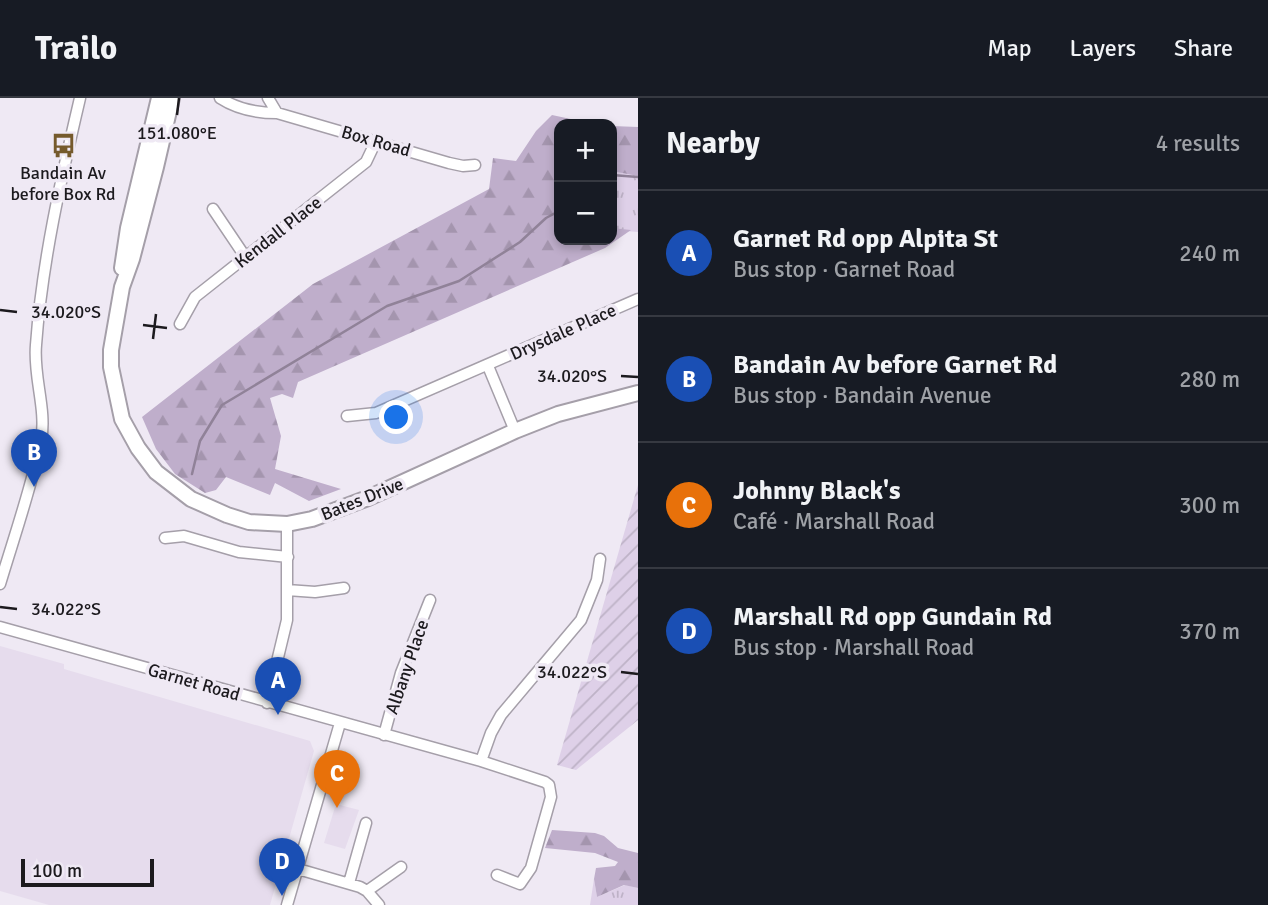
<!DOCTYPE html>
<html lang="en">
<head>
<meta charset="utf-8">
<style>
	:root { --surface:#171b24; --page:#242831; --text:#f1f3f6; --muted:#9ea1a6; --line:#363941; --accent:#b45309 }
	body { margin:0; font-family:Signika,sans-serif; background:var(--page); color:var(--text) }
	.controls { position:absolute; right:21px; top:21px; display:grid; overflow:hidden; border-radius:14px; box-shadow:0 4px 10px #0003 }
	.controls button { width:63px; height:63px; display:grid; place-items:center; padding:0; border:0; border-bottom:2px solid var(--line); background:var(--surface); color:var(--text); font:35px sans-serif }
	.scale { position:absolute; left:21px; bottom:18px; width:133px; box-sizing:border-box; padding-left:7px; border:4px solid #1c1a1e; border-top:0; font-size:19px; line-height:24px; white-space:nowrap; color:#1c1a1e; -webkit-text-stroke:5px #efe9f4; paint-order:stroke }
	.you { position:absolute; left:397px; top:320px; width:24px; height:24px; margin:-18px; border:5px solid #fff; border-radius:50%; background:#1a73e8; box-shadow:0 0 0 10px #1a73e833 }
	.badge { display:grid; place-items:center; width:46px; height:46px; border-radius:50%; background:var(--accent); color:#fff; font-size:23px; font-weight:700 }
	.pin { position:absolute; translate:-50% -58px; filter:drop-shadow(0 2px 4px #0008) }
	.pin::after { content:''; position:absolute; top:37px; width:24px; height:21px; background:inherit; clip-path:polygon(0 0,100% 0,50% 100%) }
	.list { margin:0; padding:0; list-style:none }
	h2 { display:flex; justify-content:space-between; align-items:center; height:91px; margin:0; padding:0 28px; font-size:30px }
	h2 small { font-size:23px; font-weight:400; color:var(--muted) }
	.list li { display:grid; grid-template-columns:46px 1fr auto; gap:21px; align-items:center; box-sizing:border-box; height:126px; padding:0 28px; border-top:2px solid var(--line) }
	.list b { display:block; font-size:26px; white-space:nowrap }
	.list p { margin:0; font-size:23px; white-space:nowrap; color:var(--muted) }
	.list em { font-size:23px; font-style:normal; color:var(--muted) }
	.map { position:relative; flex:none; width:638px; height:807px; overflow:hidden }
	header { display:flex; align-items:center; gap:42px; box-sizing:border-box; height:98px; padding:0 35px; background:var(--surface); border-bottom:2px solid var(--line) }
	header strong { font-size:33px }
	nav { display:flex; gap:38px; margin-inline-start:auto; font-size:24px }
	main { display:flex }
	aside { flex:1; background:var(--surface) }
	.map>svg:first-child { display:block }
	.built { fill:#e6dced }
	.grass { fill:url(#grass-tufts) }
	.forest { fill:url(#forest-firs) }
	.garden { fill:url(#garden-furrows) }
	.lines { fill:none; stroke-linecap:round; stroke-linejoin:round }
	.stream { stroke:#908298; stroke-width:2.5 }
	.minor-casing { stroke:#a59fa9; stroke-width:13 }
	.secondary-casing { stroke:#a59fa9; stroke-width:18 }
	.minor { stroke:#fff; stroke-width:10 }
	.secondary { stroke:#fff; stroke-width:14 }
	.ticks { fill:none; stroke:#1c1a1e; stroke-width:2.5 }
	.labels { text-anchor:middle; stroke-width:7; stroke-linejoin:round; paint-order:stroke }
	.street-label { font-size:18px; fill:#1c1a1e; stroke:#efe9f4 }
	.poi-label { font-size:18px; fill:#1c1a1e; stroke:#efe9f4 }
	.ticks-label { font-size:18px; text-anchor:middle; fill:#1c1a1e; stroke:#efe9f4; stroke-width:7; stroke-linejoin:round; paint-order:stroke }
</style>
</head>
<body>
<header>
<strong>Trailo</strong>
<nav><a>Map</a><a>Layers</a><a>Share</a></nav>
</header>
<main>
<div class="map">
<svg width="638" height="807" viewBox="0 0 638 807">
	<defs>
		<pattern id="grass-tufts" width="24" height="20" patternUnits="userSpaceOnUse" patternTransform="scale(1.75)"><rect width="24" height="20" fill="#ded0e8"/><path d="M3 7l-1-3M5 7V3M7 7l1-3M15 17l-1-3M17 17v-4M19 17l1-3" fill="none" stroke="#beb2c7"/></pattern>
		<pattern id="forest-firs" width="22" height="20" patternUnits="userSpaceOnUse" patternTransform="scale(1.75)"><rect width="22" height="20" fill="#bfaecb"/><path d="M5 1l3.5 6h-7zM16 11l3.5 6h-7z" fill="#a495ae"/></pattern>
		<pattern id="garden-furrows" width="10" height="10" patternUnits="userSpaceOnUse" patternTransform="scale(1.75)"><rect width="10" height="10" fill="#ded0e8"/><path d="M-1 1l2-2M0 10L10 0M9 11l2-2" fill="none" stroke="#beb2c7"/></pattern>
	</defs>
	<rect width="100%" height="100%" fill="#efe9f4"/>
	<path class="built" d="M0,548L64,566V571L310,643L314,653L270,807H49L0,793Z
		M336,706L359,712L345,751L324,745Z"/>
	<path class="grass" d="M612,45L638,53V134L612,132Z
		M594,781L597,799L625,787L638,790V807H590Z"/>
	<path class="forest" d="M552,17L594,26H559V118L557,122L559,123V142H612V130L631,132L605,150L298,284L293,300L282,296L270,300L281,338L275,371L341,391L309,403L275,385L270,397L226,379L216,392L205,395L175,376L156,351L142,319L313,186L489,91L493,60L516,63L536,33Z
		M612,28L638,29V78L612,73Z
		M552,732L595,735L604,738L618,750L638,755V790L624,787L597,799L594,781L596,770L615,768L618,764L595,755L545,750Z"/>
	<path class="garden" d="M638,387V622L576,672L557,667Z"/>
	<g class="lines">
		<path class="stream" d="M612,77L638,79
			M192,376L200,343L222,307L387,208L459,183L520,144L546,120L559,113"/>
		<defs>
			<path id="minor" d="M220,0C237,11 257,15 277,15L449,65L463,68L475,67
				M268,0L277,15
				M213,111L246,160
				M180,226L195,199L366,64L376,43
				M488,268L515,333
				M347,318L376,315L638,201
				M165,440L184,438L239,454L288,459
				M0,486C14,439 31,391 41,343C47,311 33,279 36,247C42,164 61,81 80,0
				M287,492L315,494L344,490
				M0,529L481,663L545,684L549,687L551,699L531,770L520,786L497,777
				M267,605L287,522V426
				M384,637L401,575L430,502
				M481,663L491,635L501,617L581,522L597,482L600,461
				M298,771L360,789L367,793L379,807
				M349,785L366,725
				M367,793L401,769
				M287,807L340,625"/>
			<path id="secondary" d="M172,0L156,69L132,161L122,189L111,252V269L122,321L138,350L156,374L191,401L227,417L249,424L287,426L312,421L368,400L515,333L558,316L638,295
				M122,170L128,130L159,0"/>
		</defs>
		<use href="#minor" class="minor-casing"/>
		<use href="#secondary" class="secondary-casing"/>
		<use href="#minor" class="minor"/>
		<use href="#secondary" class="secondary"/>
	</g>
	<path class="ticks" d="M177,17L179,0M0,212L17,214M143,227L167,230M153,241L156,216M621,278L638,279M0,509L17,511M621,574L638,576"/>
	<defs>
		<symbol id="bus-bare" viewBox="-9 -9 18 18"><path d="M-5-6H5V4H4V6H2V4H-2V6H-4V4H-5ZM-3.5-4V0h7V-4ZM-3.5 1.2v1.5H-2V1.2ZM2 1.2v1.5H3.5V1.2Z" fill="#755a2c" stroke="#efe9f4" stroke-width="2.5" paint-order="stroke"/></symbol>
	</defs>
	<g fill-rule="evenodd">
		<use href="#bus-bare" x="46" y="30" width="35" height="35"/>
	</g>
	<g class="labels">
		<g class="street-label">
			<text transform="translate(376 43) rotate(16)" y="6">Box Road</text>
			<text transform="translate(278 134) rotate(-38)" y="6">Kendall Place</text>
			<text transform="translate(563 234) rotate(-24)" y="6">Drysdale Place</text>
			<text transform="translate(362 401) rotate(-22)" y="6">Bates Drive</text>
			<text transform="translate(407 569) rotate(-71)" y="6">Albany Place</text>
			<text transform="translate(194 584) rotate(16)" y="6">Garnet Road</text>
		</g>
		<g class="poi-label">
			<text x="63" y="81">Bandain Av<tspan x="63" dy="21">before Box Rd</tspan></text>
		</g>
	</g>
	<g class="ticks-label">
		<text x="177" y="41">151.080°E</text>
		<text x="66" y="220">34.020°S</text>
		<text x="572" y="284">34.020°S</text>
		<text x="66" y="517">34.022°S</text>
		<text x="572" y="580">34.022°S</text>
	</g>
</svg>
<div class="controls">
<button>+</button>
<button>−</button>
</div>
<div class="scale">100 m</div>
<div class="you"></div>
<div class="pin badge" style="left:278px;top:617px;background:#1a4fb4">A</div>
<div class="pin badge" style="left:34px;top:389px;background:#1a4fb4">B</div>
<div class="pin badge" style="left:337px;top:710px;background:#e8710a">C</div>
<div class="pin badge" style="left:282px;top:798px;background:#1a4fb4">D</div>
</div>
<aside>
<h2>Nearby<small>4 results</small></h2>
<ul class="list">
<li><span class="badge" style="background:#1a4fb4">A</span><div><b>Garnet Rd opp Alpita St</b><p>Bus stop · Garnet Road</p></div><em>240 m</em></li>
<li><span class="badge" style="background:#1a4fb4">B</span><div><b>Bandain Av before Garnet Rd</b><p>Bus stop · Bandain Avenue</p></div><em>280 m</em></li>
<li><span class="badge" style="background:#e8710a">C</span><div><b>Johnny Black's</b><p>Café · Marshall Road</p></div><em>300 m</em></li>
<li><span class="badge" style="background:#1a4fb4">D</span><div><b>Marshall Rd opp Gundain Rd</b><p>Bus stop · Marshall Road</p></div><em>370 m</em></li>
</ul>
</aside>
</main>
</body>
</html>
